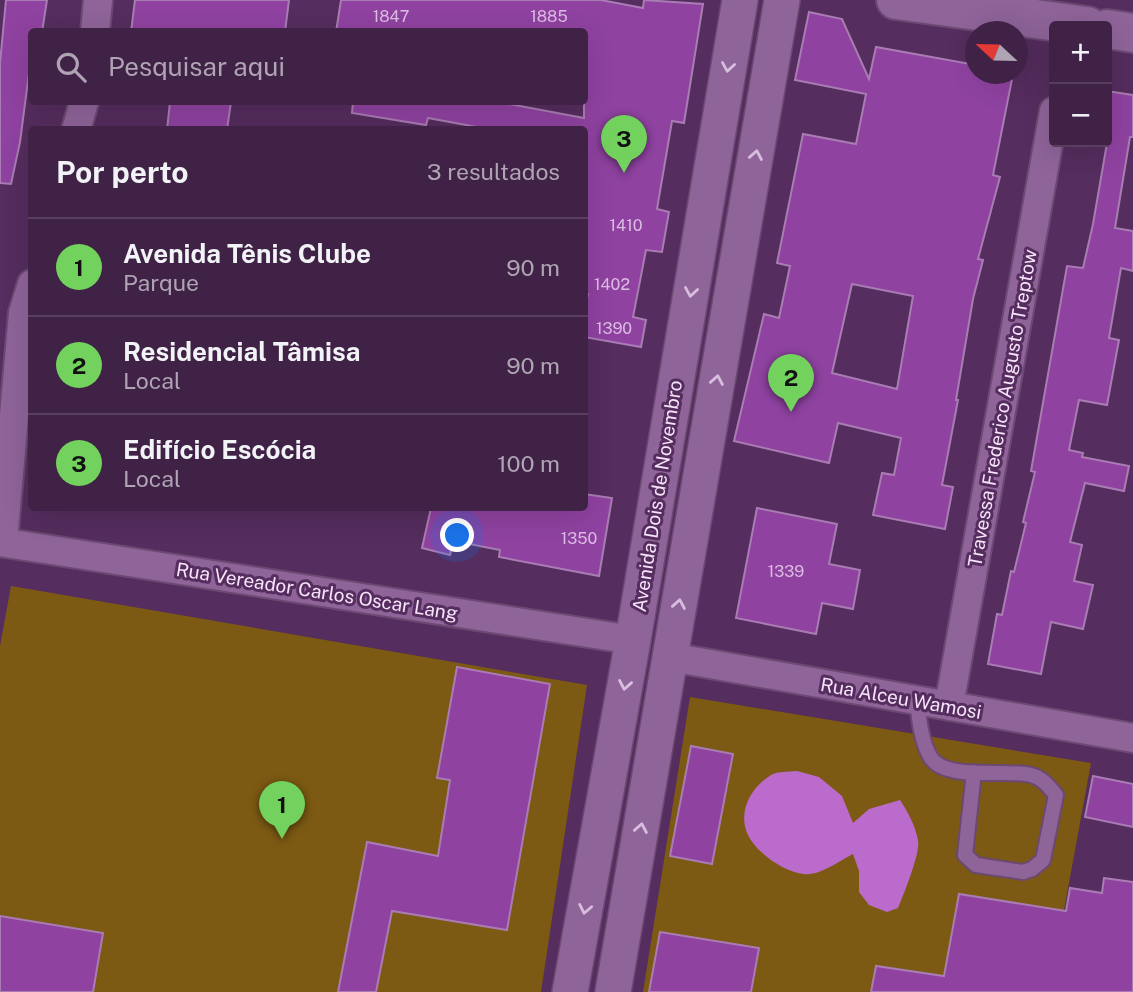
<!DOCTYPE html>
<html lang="pt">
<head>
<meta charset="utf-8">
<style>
	:root { --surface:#402246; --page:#4b2f51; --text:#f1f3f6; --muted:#aea4b3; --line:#593f5f; --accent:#72d25d }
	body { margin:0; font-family:"Public Sans",sans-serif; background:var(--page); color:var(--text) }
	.controls { position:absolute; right:21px; top:21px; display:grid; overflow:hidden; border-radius:7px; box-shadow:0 7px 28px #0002 }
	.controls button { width:63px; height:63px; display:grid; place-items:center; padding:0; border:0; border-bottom:2px solid var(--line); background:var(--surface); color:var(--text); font:35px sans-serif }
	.compass { position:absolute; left:965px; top:21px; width:63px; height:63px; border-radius:50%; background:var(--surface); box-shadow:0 7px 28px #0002; rotate:292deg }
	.you { position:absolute; left:458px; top:536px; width:24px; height:24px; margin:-18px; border:5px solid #fff; border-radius:50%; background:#1a73e8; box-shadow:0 0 0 10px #1a73e833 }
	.badge { display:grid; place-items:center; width:46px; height:46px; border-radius:50%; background:var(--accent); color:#111; font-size:23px; font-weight:700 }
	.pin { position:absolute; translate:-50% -58px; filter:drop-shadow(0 2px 4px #0008) }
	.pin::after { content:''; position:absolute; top:37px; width:24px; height:21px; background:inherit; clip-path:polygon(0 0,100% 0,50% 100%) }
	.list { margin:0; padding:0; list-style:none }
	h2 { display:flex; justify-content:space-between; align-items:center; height:91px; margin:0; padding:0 28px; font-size:30px }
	h2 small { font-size:23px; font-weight:400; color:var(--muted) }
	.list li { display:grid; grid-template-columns:46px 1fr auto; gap:21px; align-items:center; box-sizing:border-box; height:98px; padding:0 28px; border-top:2px solid var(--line) }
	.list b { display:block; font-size:26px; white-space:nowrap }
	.list p { margin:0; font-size:23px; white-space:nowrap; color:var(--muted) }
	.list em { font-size:23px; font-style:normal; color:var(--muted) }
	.icon { flex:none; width:38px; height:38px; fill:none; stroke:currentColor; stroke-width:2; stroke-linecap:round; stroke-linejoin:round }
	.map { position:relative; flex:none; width:1133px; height:992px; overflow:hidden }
	.search { position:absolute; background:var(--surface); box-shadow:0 7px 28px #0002; left:28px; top:28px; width:560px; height:77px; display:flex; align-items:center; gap:18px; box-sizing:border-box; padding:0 24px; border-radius:7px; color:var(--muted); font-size:26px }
	.panel { position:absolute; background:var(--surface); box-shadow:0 7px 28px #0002; left:28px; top:126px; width:560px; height:385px; border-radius:7px }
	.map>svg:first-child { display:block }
	.green { fill:#7c5a13 }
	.water { fill:#bb6bcc }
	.building { fill:#8f42a0; stroke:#a97cb3; stroke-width:2; fill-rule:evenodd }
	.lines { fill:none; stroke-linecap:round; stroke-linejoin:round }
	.service-casing { stroke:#6b4972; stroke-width:18 }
	.minor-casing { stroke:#6b4972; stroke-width:32 }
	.tertiary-casing { stroke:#6b4972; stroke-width:38 }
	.secondary-casing { stroke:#6b4972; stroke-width:42 }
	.service { stroke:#8f6499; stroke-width:14 }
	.minor { stroke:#8f6499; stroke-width:28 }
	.tertiary { stroke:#8f6499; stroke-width:35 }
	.secondary { stroke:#8f6499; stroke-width:38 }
	.oneway { stroke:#d8bede }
	.labels { text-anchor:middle; stroke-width:6; stroke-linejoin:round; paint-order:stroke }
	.number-label { font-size:16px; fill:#ddbce4 }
	.street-label { font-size:19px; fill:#f7e4fb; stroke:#552d5e }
</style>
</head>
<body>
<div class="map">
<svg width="1133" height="992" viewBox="0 0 1133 992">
	<rect width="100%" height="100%" fill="#552d5e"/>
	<path class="green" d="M11,586L587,685L541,992H0V646Z
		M690,697L1091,763L1049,992H643Z"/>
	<path class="water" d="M797,771L819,777L842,796L853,823L869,809L900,800C908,812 915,825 918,840C921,852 903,896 898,908L887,912L869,905L859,892V871L853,854C839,861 820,876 804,874C783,872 752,850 746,830C739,808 753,786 771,775C778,771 789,772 797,771Z"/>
	<path class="building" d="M6,0H47L42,32H32V50L20,142L11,184L0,183V63Z
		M135,0H289L285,32L257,29V32H131Z
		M341,0H601L643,8L644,0L703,4L684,123L672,121L657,209L669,212L662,252L646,250L633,317L646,320L641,347L584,337V311L588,294L584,293V130H493L428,118L426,125L352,113L353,102H499L584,118V32H336Z
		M809,12L842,19L869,79L876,47L976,65V74H1013L993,175L1000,177L978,259L983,260L973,299L956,400H958L942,485L953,487L945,529L873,515L882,473L894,475L901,438L838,423L829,463L734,441L764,314L779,318L790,266L777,263L803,134L856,144L866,94L795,80ZM852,284L913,296L897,389L832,373Z
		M1107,91L1133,95V137H1130L1115,228L1133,231V271L1121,268L1109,338L1119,340L1107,405L1079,400L1069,450L1083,453L1082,457L1129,466L1124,491L1085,483L1070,542L1082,545L1074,581L1093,585L1083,629L1051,622L1041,674L988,664L997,614L1002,615L1011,571L1014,572L1026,523L1023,522L1035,472L1031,471L1067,266L1083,268L1093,224L1107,143Z
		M170,102H231L227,130H167Z
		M584,494L612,498L599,576L499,557L500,550L454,541L450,555L422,548L431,508H584Z
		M757,508L837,524L829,564L860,570L853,609L822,603L816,634L736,618Z
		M457,667L550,684L507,930L392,911L376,992H338L367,842L438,856L450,780L437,778Z
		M691,746L733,754L712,864L670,856Z
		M1093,776L1133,784V827L1085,817Z
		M1104,878L1133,882V992H871L876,966L944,976L959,894L1066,911L1070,888L1102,893Z
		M0,916L103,933L93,992H0Z
		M660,932L759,948L751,992H649Z"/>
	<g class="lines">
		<defs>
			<path id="service" d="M917,700C919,719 921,742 931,758C946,781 1007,769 1031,775C1043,778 1049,787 1056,795L1043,860L1032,869L1023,872L976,865L965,855L974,772"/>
			<path id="minor" d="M95,32L98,0
				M76,130L84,102
				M0,542L633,640
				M3,542L23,313L32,284
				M670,657L1133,738
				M949,706L1054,111"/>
			<path id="tertiary" d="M570,992L633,640L740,0
				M613,992L782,0"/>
			<path id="secondary" d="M896,0L1087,26
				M1107,29L1133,33"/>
		</defs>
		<use href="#service" class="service-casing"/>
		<use href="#minor" class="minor-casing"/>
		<use href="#tertiary" class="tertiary-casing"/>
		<use href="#secondary" class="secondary-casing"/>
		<use href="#service" class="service"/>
		<use href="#minor" class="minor"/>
		<use href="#tertiary" class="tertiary"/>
		<use href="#secondary" class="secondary"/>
	</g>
	<defs><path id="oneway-chevron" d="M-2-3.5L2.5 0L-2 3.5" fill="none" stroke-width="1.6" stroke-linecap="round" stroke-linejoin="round" transform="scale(1.75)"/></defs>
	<g class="oneway">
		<use href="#oneway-chevron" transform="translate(728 67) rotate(99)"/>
		<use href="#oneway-chevron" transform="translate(756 155) rotate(-80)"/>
		<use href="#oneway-chevron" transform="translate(691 292) rotate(99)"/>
		<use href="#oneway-chevron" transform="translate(717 380) rotate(-80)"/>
		<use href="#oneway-chevron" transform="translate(679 604) rotate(-80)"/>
		<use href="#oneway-chevron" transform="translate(625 685) rotate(100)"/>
		<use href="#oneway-chevron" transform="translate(641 828) rotate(-80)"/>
		<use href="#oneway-chevron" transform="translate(585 909) rotate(101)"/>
	</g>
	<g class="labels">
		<g class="number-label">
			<text x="391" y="22">1847</text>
			<text x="549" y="22">1885</text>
			<text x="626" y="231">1410</text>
			<text x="612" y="290">1402</text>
			<text x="614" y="334">1390</text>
			<text x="579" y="544">1350</text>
			<text x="786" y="577">1339</text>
		</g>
		<g class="street-label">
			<text transform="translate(1002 408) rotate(-80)" y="7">Travessa Frederico Augusto Treptow</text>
			<text transform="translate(657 496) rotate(-81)" y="7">Avenida Dois de Novembro</text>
			<text transform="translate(317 591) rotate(9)" y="7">Rua Vereador Carlos Oscar Lang</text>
			<text transform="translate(901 698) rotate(10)" y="7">Rua Alceu Wamosi</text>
		</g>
	</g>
</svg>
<div class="controls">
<button>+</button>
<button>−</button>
</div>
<svg class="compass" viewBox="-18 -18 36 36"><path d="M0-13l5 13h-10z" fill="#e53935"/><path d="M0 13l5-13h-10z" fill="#aea4b3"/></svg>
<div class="you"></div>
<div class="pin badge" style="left:282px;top:839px">1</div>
<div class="pin badge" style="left:791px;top:412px">2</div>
<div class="pin badge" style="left:624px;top:173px">3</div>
<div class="search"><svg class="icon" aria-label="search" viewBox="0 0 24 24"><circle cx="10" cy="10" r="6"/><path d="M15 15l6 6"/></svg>Pesquisar aqui</div>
<section class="panel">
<h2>Por perto<small>3 resultados</small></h2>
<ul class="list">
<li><span class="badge">1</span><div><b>Avenida Tênis Clube</b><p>Parque</p></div><em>90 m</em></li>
<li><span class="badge">2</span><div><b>Residencial Tâmisa</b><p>Local</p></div><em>90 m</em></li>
<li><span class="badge">3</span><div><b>Edifício Escócia</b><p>Local</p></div><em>100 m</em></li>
</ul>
</section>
</div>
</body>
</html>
